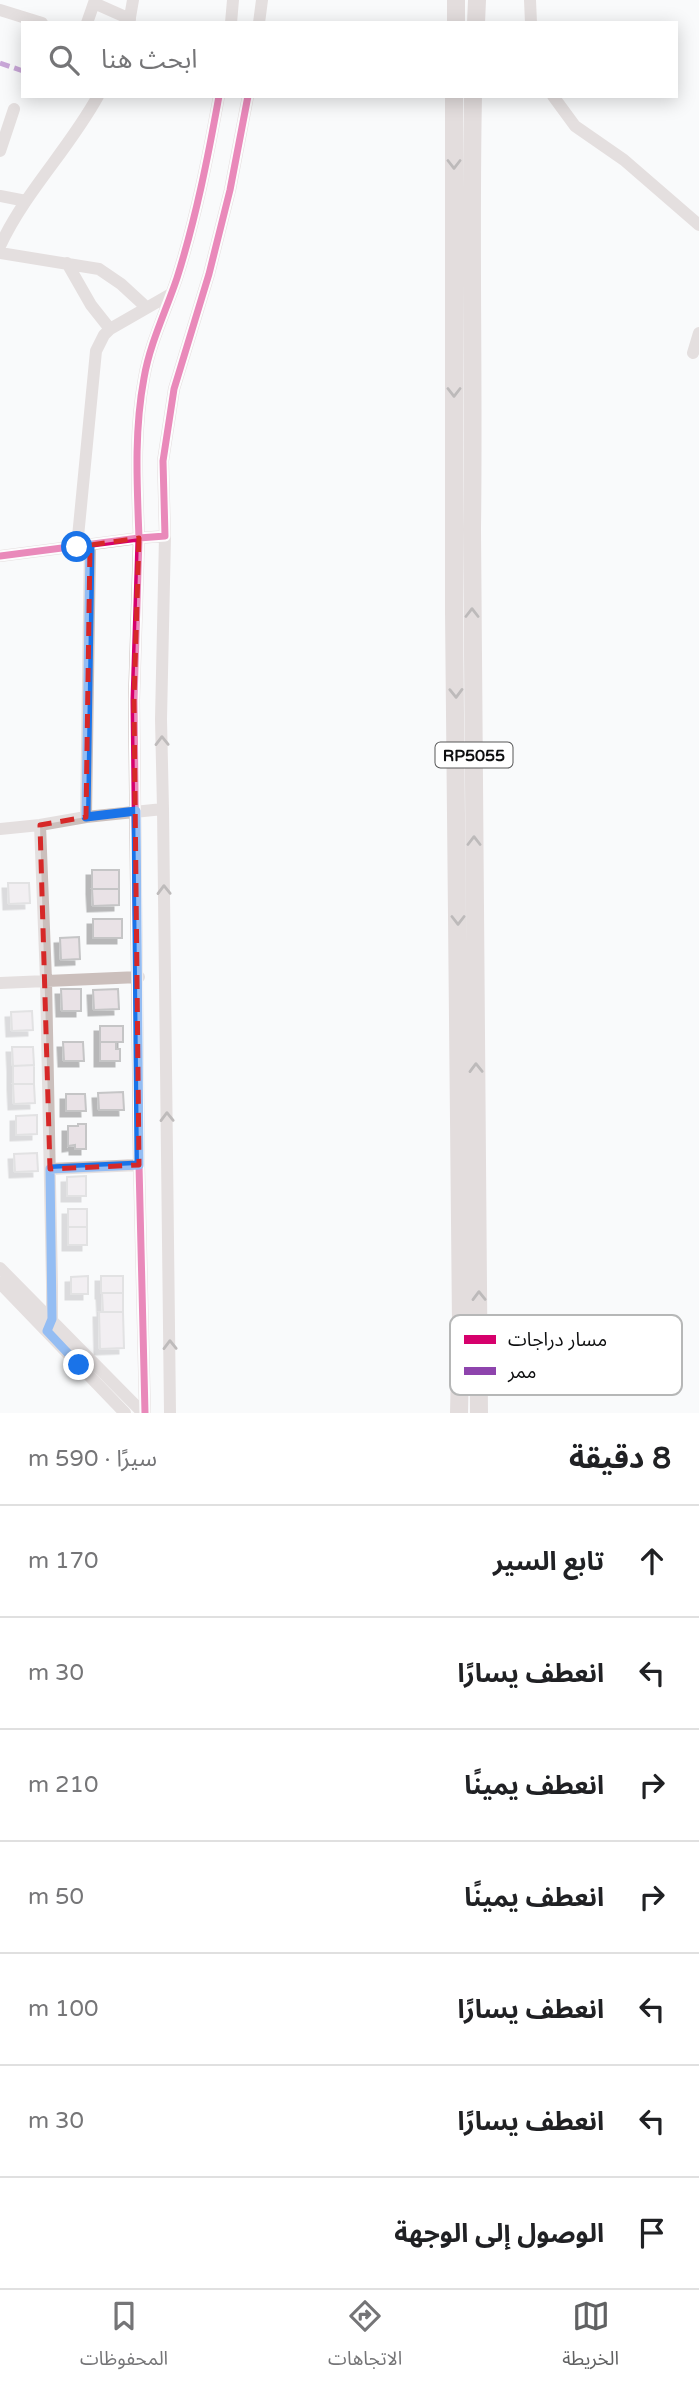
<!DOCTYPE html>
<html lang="ar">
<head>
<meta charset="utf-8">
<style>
	:root { --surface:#fff; --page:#f6f6f6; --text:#202124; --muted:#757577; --line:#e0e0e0; --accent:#606162 }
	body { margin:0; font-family:"Varela Round","Noto Sans Arabic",sans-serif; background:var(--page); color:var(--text); direction:rtl }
	.stop { position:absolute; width:21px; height:21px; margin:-16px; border:5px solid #1a73e8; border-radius:50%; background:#fff }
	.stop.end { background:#1a73e8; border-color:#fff; box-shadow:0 2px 7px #0008 }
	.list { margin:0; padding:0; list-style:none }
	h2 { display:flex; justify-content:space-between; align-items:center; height:91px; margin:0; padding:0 28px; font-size:30px }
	h2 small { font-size:23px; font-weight:400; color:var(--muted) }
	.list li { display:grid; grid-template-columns:46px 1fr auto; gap:21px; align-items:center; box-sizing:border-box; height:112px; padding:0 28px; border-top:2px solid var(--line) }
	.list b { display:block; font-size:26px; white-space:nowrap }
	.list em { font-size:23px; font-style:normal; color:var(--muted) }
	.icon { flex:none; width:38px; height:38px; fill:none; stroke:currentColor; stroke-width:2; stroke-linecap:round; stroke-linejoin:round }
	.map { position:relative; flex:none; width:699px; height:1413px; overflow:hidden; direction:ltr }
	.search { position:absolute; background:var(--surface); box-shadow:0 4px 18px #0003; left:21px; right:21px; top:21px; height:77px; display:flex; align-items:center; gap:18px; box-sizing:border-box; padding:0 24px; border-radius:0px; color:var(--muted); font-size:26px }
	.sheet { height:875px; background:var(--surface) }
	nav { display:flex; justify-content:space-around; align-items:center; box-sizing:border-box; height:98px; border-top:2px solid var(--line); background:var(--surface); font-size:19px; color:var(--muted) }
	nav a { display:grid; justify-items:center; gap:4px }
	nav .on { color:var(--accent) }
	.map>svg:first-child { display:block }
	.building { fill:#e9e2e6; stroke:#c5c5c6; stroke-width:2; filter:url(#shadow) }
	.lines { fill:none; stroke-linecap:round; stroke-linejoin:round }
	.minor { stroke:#cbbfbc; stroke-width:12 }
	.highway { stroke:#c7bbb9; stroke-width:18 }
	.quiet { stroke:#8e44ad; stroke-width:5; stroke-dasharray:10 5; stroke-linecap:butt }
	.cycleway-casing { stroke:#fff; stroke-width:11 }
	.cycleway { stroke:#d6006c; stroke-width:7 }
	.oneway { stroke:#736d6c }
	.oneway2 { stroke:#766f6e }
	.route { stroke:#1a73e8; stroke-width:9 }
	.marked { fill:none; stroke:#d62828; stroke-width:5; stroke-dasharray:14 9; stroke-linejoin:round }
	.labels { text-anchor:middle; stroke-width:5; stroke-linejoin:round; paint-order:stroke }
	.shield { fill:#fff; stroke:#565657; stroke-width:2 }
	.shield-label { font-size:16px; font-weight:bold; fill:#0d0e0f }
	.key { fill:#fff; stroke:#b6b7b7; stroke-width:2 }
	.key-label { font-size:19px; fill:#0d0e0f }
</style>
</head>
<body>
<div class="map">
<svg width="699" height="1413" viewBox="0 0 699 1413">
	<defs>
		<filter id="shadow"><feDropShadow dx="-5.5" dy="5.5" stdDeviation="0" flood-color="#0004"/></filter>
	</defs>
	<rect width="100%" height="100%" fill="#f9fafb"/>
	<path class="building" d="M92,870H119V889H92Z
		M8,883H29L30,903L9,904Z
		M92,889H119V905L93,906Z
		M93,919H122V938H93Z
		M79,937L80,959L61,960L60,938Z
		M61,989H81V1011H62Z
		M118,989L119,1009L94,1010L93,990Z
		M32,1011L33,1030L12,1031L11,1012Z
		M100,1026H123V1042H100Z
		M63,1042H83L84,1061H64Z
		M100,1042H116V1049H120V1061H100Z
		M12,1047H33L34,1065L13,1066Z
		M34,1065V1084H13V1066Z
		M13,1084H34L35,1103L14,1104Z
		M123,1092L124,1110H99L98,1093Z
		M66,1094H85L86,1111H66Z
		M37,1115V1134L16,1135V1116Z
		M78,1124H86V1149H75V1145L68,1146V1126H78Z
		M37,1153L38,1171L15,1172L14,1154Z
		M86,1176V1196H67V1177Z
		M68,1209H87V1227H68Z
		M68,1227H87V1245H68Z
		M88,1276V1294H71V1277Z
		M101,1276H123V1293H101Z
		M102,1293H123V1312H103Z
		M99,1312H123L124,1348L100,1349Z"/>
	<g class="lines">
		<path class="minor" d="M530,0L531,23
			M94,3L130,19
			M0,10L42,23
			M87,23L95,0
			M129,23L133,0
			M231,23L233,0
			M259,23L262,0
			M219,96C208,157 196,218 177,278C166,311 150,343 144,378C134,431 137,484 139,538L165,536L163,461L174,389L209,274L230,190L248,96
			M553,96L575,126L624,160L699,225
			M0,151L14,109
			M0,196L26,201
			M0,246C25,192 69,149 98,96
			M0,253L99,269L121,284L146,307
			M67,263L91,305L110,329
			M693,353L699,333
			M77,547L96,351L104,335L110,329L171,294
			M0,556L139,538L134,700L139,1165L145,1413
			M163,809L161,719L165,536
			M86,817L90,545
			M40,825L46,980L52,1285V1321L47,1331
			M0,829L40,825L86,817L163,809L170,1413
			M0,983L139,977
			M50,1169L139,1165
			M0,1268L143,1413
			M0,1283L125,1413"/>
		<path class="highway" d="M456,23V0
			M476,23L477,0
			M454,96V612L461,1324L459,1413
			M473,96C470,241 474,385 472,529L479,1413"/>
		<path class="quiet" d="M0,63L23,71"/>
		<defs>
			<path id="cycleway" d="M219,96C208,157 196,218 177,278C166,311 150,343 144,378C134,431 137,484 139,538L165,536L163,461L174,389L209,274L230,190L248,96
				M0,556L139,538L134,700L139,1165L145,1413"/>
		</defs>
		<use href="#cycleway" class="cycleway-casing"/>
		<use href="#cycleway" class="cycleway"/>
	</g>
	<defs><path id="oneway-chevron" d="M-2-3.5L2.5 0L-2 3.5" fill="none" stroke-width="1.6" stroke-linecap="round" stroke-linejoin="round" transform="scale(1.75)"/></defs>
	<g class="oneway">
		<use href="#oneway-chevron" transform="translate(454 164) rotate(90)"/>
		<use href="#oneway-chevron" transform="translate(454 392) rotate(90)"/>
		<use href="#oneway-chevron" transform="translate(472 613) rotate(-90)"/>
		<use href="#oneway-chevron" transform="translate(456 693) rotate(89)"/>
		<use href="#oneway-chevron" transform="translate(474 841) rotate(-90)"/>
		<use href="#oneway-chevron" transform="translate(458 920) rotate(90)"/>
		<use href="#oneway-chevron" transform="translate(476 1068) rotate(-91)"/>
		<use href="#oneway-chevron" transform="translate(479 1296) rotate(-91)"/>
	</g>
	<g class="oneway2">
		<use href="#oneway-chevron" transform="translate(162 741) rotate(-91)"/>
		<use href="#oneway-chevron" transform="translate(164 890) rotate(-91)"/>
		<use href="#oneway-chevron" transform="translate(167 1117) rotate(-91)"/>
		<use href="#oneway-chevron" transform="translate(170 1345) rotate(-91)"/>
	</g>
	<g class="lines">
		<path class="route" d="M77,547L90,545L86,817L136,811L139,1165L50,1169L52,1319L47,1331L79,1365"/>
	</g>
	<path d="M0 0H699V1413H0ZM139,538L134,700L139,1165L50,1169L40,825L86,817L90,545Z" fill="#f9fafb" fill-opacity=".55" fill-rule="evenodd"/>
	<path class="marked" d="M139,538L134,700L139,1165L50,1169L40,825L86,817L90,545Z"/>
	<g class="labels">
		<rect class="shield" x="435.5" y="742.5" width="77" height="25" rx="5"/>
		<g class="shield-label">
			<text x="474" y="761">RP5055</text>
		</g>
	</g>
	<rect x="450" y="1315" width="232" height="80" rx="10" class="key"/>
	<rect x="464" y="1335" width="32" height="9" fill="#d6006c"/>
	<rect x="464" y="1367" width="32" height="8" fill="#8e44ad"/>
	<g class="key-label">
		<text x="508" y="1346">مسار دراجات</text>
		<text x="508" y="1378">ممر</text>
	</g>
</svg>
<div class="stop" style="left:77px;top:547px"></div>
<div class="stop end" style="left:79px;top:1365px"></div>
<div class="search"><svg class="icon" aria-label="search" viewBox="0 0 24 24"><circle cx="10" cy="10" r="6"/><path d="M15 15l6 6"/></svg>ابحث هنا</div>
</div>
<section class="sheet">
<h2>8 دقيقة<small>سيرًا · 590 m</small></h2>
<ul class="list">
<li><svg class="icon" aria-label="ahead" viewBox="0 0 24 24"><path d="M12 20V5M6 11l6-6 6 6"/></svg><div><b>تابع السير</b></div><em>170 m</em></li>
<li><svg class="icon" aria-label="left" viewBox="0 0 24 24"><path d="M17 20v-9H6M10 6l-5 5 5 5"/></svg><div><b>انعطف يسارًا</b></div><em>30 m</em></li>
<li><svg class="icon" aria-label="right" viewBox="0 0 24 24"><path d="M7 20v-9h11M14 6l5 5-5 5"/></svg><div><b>انعطف يمينًا</b></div><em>210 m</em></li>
<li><svg class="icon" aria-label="right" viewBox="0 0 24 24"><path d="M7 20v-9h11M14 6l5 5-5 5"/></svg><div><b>انعطف يمينًا</b></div><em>50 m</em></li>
<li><svg class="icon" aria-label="left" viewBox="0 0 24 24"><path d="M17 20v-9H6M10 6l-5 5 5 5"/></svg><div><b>انعطف يسارًا</b></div><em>100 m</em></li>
<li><svg class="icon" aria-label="left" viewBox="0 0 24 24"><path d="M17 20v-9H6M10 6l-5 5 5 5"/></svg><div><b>انعطف يسارًا</b></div><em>30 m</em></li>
<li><svg class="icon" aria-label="arrive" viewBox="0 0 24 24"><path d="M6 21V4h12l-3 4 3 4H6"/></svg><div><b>الوصول إلى الوجهة</b></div></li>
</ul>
</section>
<nav>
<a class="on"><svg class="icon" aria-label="map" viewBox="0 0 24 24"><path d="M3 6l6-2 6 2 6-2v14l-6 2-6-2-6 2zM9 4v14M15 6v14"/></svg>الخريطة</a>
<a><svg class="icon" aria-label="directions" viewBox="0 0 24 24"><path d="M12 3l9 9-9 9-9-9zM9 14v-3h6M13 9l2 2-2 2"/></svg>الاتجاهات</a>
<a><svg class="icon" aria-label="saved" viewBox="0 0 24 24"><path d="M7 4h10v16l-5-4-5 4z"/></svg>المحفوظات</a>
</nav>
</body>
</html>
